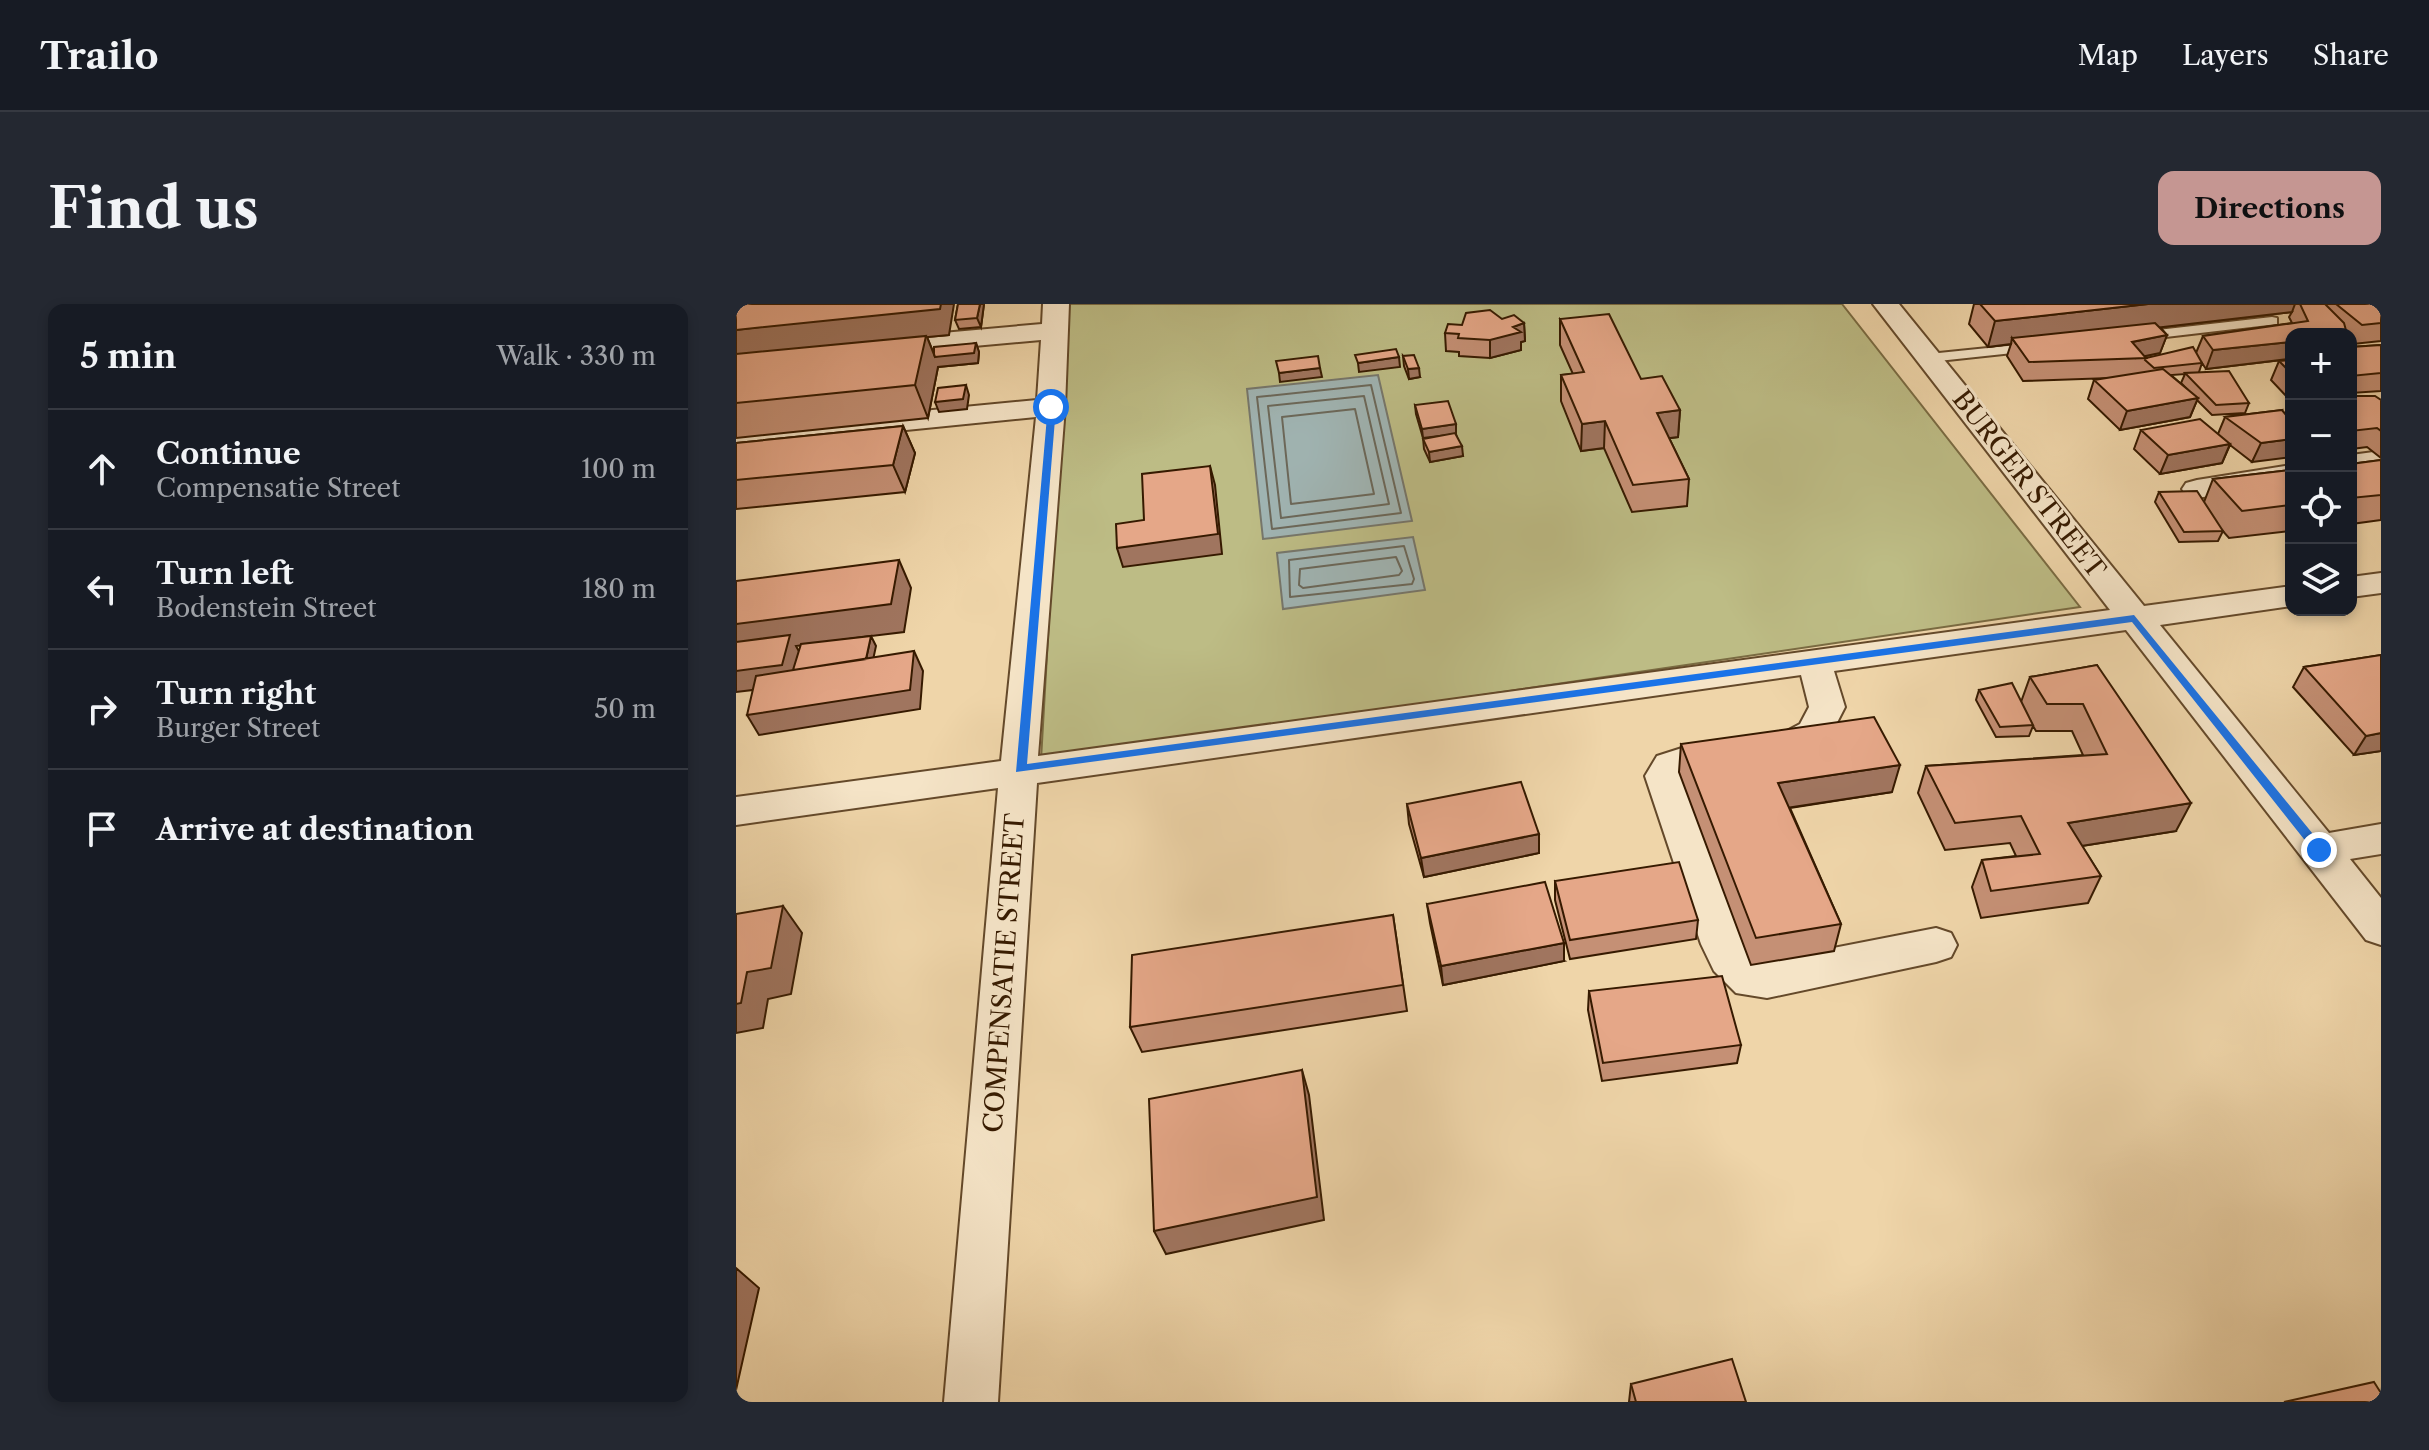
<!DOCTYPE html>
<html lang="en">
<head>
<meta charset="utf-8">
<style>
	:root { --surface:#171b24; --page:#242831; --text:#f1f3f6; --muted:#9ea1a6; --line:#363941; --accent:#c59692 }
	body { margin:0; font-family:"Libre Caslon Text",serif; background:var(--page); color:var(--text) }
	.controls { position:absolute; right:24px; top:24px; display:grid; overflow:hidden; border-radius:16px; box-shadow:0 4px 12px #0003 }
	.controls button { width:72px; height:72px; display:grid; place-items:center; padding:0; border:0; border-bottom:2px solid var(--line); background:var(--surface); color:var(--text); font:40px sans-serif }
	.stop { position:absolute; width:24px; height:24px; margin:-18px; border:6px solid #1a73e8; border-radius:50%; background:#fff }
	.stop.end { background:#1a73e8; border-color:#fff; box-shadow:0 2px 8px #0008 }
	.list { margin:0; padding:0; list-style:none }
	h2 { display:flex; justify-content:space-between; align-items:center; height:104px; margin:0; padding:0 32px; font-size:34px }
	h2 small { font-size:26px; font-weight:400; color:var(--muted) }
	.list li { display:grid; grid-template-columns:52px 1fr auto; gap:24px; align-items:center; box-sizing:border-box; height:120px; padding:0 32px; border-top:2px solid var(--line) }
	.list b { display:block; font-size:30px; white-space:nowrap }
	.list p { margin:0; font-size:26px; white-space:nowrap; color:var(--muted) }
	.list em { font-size:26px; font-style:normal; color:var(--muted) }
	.icon { flex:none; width:44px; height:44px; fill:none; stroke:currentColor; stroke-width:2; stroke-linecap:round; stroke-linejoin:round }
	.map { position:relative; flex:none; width:1645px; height:1098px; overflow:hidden; border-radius:16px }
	header { display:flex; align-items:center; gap:48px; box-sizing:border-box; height:112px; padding:0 40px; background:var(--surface); border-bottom:2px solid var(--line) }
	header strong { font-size:38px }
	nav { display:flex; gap:44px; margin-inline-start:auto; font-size:28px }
	.intro { display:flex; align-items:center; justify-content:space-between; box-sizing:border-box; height:192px; padding:0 48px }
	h1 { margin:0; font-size:56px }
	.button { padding:20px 36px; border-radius:16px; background:var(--accent); color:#111; font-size:28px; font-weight:700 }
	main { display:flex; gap:48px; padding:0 48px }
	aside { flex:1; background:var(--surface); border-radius:16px; box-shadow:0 4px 12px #0003 }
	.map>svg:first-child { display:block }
	.green { fill:#bdbc85; stroke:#7a6b42; stroke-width:2 }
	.water { fill:#a0b5b4; stroke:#76776c; stroke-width:2 }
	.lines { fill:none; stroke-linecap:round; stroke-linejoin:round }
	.shore { stroke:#6b685a; stroke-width:2 }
	.lane-casing { stroke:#64492a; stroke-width:4 }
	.street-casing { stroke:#64492a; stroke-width:4 }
	.lane { fill:#f5e4c7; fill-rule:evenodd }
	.street { fill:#f5e4c7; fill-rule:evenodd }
	.wall { fill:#c59075; stroke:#361a00; stroke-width:2; fill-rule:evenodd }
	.shaded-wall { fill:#a0755f; stroke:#361a00; stroke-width:2 }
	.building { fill:#e5a788; stroke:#361a00; stroke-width:2 }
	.route { fill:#1a73e8 }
	.labels { text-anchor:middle; stroke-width:6; stroke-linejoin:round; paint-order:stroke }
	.street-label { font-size:26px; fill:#361a00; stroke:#f5e4c7 }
</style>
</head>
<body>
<header>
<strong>Trailo</strong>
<nav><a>Map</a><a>Layers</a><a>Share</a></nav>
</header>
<div class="intro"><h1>Find us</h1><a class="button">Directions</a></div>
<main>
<aside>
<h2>5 min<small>Walk · 330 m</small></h2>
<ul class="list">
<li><svg class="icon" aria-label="ahead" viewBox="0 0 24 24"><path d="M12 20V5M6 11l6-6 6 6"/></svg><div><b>Continue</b><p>Compensatie Street</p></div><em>100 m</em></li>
<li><svg class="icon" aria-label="left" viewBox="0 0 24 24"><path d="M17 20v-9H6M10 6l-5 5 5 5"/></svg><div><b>Turn left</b><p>Bodenstein Street</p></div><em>180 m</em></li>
<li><svg class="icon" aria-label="right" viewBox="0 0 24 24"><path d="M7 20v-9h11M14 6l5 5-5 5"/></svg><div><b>Turn right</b><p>Burger Street</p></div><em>50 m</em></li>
<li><svg class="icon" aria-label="arrive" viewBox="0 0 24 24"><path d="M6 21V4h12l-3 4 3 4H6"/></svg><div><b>Arrive at destination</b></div></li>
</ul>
</aside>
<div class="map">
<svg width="1645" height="1098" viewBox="0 0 1645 1098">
	<rect width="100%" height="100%" fill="#efd5a9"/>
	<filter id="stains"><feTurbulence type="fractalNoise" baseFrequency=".0025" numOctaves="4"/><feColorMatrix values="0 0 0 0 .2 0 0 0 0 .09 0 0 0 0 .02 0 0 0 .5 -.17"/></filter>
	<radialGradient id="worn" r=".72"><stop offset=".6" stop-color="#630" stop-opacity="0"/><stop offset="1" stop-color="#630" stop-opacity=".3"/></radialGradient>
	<path class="green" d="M331,0H1106L1344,303L305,456Z"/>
	<path class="water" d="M642,71L676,217L527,235L511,85Z
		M677,233L689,286L547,305L541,249Z"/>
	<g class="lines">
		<path class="shore" d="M635,81L665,209L536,225L521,93Z
			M628,92L653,200L545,214L532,102Z
			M619,105L638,190L555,200L546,113Z
			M668,242L678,275L676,280L554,293L553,256Z
			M660,253L666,267L663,271L567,284L563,281L564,265Z"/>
		<defs>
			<path id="lane" d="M1536,13L1541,14V20L1404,36L1397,32L1404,28Z
				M1301,39L1308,43L1306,46L1193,58L1186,54L1193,50Z"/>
			<path id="street" d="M307,0H333L329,103L302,452L1374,306L1137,0H1163L1408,302L1555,282V302L1424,321L1593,529L1645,520V550L1614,555L1645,594V641L1630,636L1390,326L1098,367L1109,403L1091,438L1070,449L948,470L1007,640L1025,658L1200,624L1215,629L1221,641L1215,653L1200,658L1031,694L1000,689L978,667L965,640L909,472L921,452L946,444L1049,428L1064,420L1073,403L1065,371L301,479L262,1098H208L262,484L0,521V493L265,457L300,113L0,143V125L301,96L305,36L139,51L130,49L126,43L130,37L139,35L306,20Z
				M1645,147V165L1615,169V151Z
				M1555,161V179L1461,194L1450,191L1446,185L1450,179L1461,176Z
				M1645,269V289L1615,293V273Z"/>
		</defs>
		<use href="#lane" class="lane-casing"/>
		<use href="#street" class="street-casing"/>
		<use href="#lane" class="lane"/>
		<use href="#street" class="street"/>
	</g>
	<path class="wall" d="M0,0L213,31L191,33L198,50L240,39L243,48L242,59L202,63L192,114L0,134Z
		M222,0H248L245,23L223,25L219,16Z
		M1238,0H1642L1645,3V37L1617,40L1615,38V30H1555V95H1553L1535,76L1543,57H1552L1553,55L1470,65L1466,59L1463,68L1513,99L1509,109L1476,111L1461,96L1454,113L1384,126L1352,95L1358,76L1375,74L1287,77L1271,52L1275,40L1252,43L1233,20ZM1556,8L1553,13L1556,19L1467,32L1460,49L1410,54L1409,52L1424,49L1431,31L1424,23ZM1449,70L1445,79L1452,86L1435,71Z
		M766,15L788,19L789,37L785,38V46L754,54L723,52V48L710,47L709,29Z
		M824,15L905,75L944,106L942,133L933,134L953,175L951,202L896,208L868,144L845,147L825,97V71L837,70L824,41Z
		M1645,41V87L1615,89V43Z
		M667,52L684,73L673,75L668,62Z
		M1615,92L1645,96V154L1631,143L1615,145Z
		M679,101L720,130L727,152L694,158L688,145L687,134L680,110Z
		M1546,106L1516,158L1494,141L1486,159L1424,170L1398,145L1405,126L1482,130L1489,113Z
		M167,122L179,149L169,188L0,205V139Z
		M1645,156V216L1615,220V160Z
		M1555,166V227L1493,234L1485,225L1487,227L1482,237L1443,238L1419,198L1423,188L1468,198L1477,175Z
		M1645,351V447L1618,451L1557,383L1568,363Z
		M1361,361L1440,527L1346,542L1365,572L1352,599L1245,614L1236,583L1246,556L1280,552L1274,539L1209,546L1182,489L1190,462L1347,451L1336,427H1300L1297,422L1293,432L1260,433L1240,396L1243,386L1285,398L1294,373Z
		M945,440L1156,488L1054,504L1105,620L1098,647L1015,661L943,468Z
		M671,500L803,530V549L688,573L673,520Z
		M819,577L962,616L960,635L834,655L819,596Z
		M691,600L828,657L707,681L694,619Z
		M657,611L671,707L406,748L394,723Z
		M853,687L1005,741L1001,759L866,777L852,706Z
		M895,1080L1010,1098H893Z"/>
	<path class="shaded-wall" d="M205,0H218L213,31L191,33L199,53L240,39L243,48L242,59L202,63L192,114L179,81L0,54V26Z
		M244,0H248L245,23L241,14Z
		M1412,0H1559L1556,8L1280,40L1276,34L1275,40L1252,43L1259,17Z
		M788,19L789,37L785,38V46L754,54V36L777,23Z
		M1431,31L1424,49L1400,54L1396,38Z
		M1555,38V51L1553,55L1470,65L1477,46Z
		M663,53L664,63L623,68L622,59Z
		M584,64L586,73L544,78L543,69Z
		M683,64L684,73L673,75L672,65Z
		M230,81L233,91L231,105L203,108L199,98Z
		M1462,94L1454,113L1384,126L1391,107Z
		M944,106L942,133L919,136L921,109Z
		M869,117L868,144L845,147L846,120Z
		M720,120V130L687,134L686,125Z
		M167,122L179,149L169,188L157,161Z
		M1555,135V153L1516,158L1525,139Z
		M1494,140L1486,159L1424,170L1432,151Z
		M726,142L727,152L694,158L693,148Z
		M474,162L479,181L486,250L387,263L381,244Z
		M163,256L175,284L168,328L135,332L140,342L134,370L129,360L135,332L60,342L65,351L58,381L0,388V320Z
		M178,347L187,367L184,405L23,431L11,411Z
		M1645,429V447L1618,451L1630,432Z
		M1164,461L1156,488L1037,506L1042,479Z
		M1455,499L1440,527L1320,546L1332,519Z
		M803,530V549L688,573L685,554Z
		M47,602L66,629L55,690L32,695L27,724L0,729V700L11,668Z
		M828,639V657L707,681L705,662Z
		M566,766L573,791L588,916L430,950L418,927Z
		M0,964L23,984L0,1086Z"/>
	<path class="building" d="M0,0H205L204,5L0,26Z
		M222,0H244L241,14L219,16Z
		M1244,0H1412L1259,17Z
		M1564,0H1589L1608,19L1611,30H1555V38L1477,46L1467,32L1572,17Z
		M1600,0H1642L1645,3V19L1626,21Z
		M754,6L766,15L778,11L788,19L777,23L785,28L754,36L722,34L723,30L709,29L712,20L726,21L730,9Z
		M873,10L905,75L926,72L944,106L921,109L953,175L897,181L869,117L846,120L825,71L848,68L824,15Z
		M1419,19L1431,31L1396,38L1410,54L1293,58L1276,34Z
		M190,32L179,81L0,99V50Z
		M240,39L238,49L199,53L198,50V43Z
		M1645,41V69L1615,72V43Z
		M1457,43L1466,59L1418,64L1409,56L1410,54Z
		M660,45L663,53L622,59L619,51Z
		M678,51L683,64L672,65L667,52Z
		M582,52L584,64L543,69L540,57Z
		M1555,56V69L1543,57Z
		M1427,65L1462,94L1391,107L1358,76Z
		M1493,67L1513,99L1480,101L1449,69Z
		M230,81L227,95L199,98L202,84Z
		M1615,92H1639L1645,96V127L1641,124L1615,127Z
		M712,97L720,120L686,125L679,101Z
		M1546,106L1555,117V135L1525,139L1489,113Z
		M1464,115L1494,140L1432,151L1405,126Z
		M167,122L157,161L0,176V139Z
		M719,129L726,142L693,148L687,135Z
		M1645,156V191L1615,194V160Z
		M474,162L482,230L381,244L380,220L408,216L406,170Z
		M1555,166V201L1506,207L1477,175Z
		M1461,187L1487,227L1448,228L1423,188Z
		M163,256L155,300L0,320V277Z
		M54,331L46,361L0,367V338Z
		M135,332L130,355L57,366L65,340Z
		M178,347L174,386L11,411L20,372Z
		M1645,351V429L1630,432L1568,363Z
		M1361,361L1455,499L1332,519L1365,572L1255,587L1246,556L1304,550L1285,512L1219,519L1190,462L1371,450L1347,400H1311L1294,373Z
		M1276,379L1297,421L1264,423L1243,386Z
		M1138,413L1164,461L1042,479L1105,620L1020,634L945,440Z
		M785,478L803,530L685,554L671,500Z
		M943,558L962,616L834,636L819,577Z
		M809,578L828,639L705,662L691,600Z
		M47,602L35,664L11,668L5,699L0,700V610Z
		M657,611L667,681L394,723L396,651Z
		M986,672L1005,741L867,759L853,687Z
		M566,766L581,893L418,927L413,795Z
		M996,1055L1010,1098H900L895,1080Z
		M1638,1078L1645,1089V1098H1548Z"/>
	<path class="route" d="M312,101L320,103L291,460L1398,311L1590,546L1579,549L1396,318L280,468Z"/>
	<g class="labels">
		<g class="street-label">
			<text transform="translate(1293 180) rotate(52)" y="9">BURGER STREET</text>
			<text transform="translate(268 669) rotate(-86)" y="9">COMPENSATIE STREET</text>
		</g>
	</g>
	<rect width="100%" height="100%" filter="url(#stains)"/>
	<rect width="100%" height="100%" fill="url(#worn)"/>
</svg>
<div class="controls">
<button>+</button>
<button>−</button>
<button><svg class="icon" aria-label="locate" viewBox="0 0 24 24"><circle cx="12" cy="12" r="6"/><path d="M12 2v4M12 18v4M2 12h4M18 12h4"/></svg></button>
<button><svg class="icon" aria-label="layers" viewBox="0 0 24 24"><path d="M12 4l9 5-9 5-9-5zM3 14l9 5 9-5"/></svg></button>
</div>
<div class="stop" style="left:315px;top:103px"></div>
<div class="stop end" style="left:1583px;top:546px"></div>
</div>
</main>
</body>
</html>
